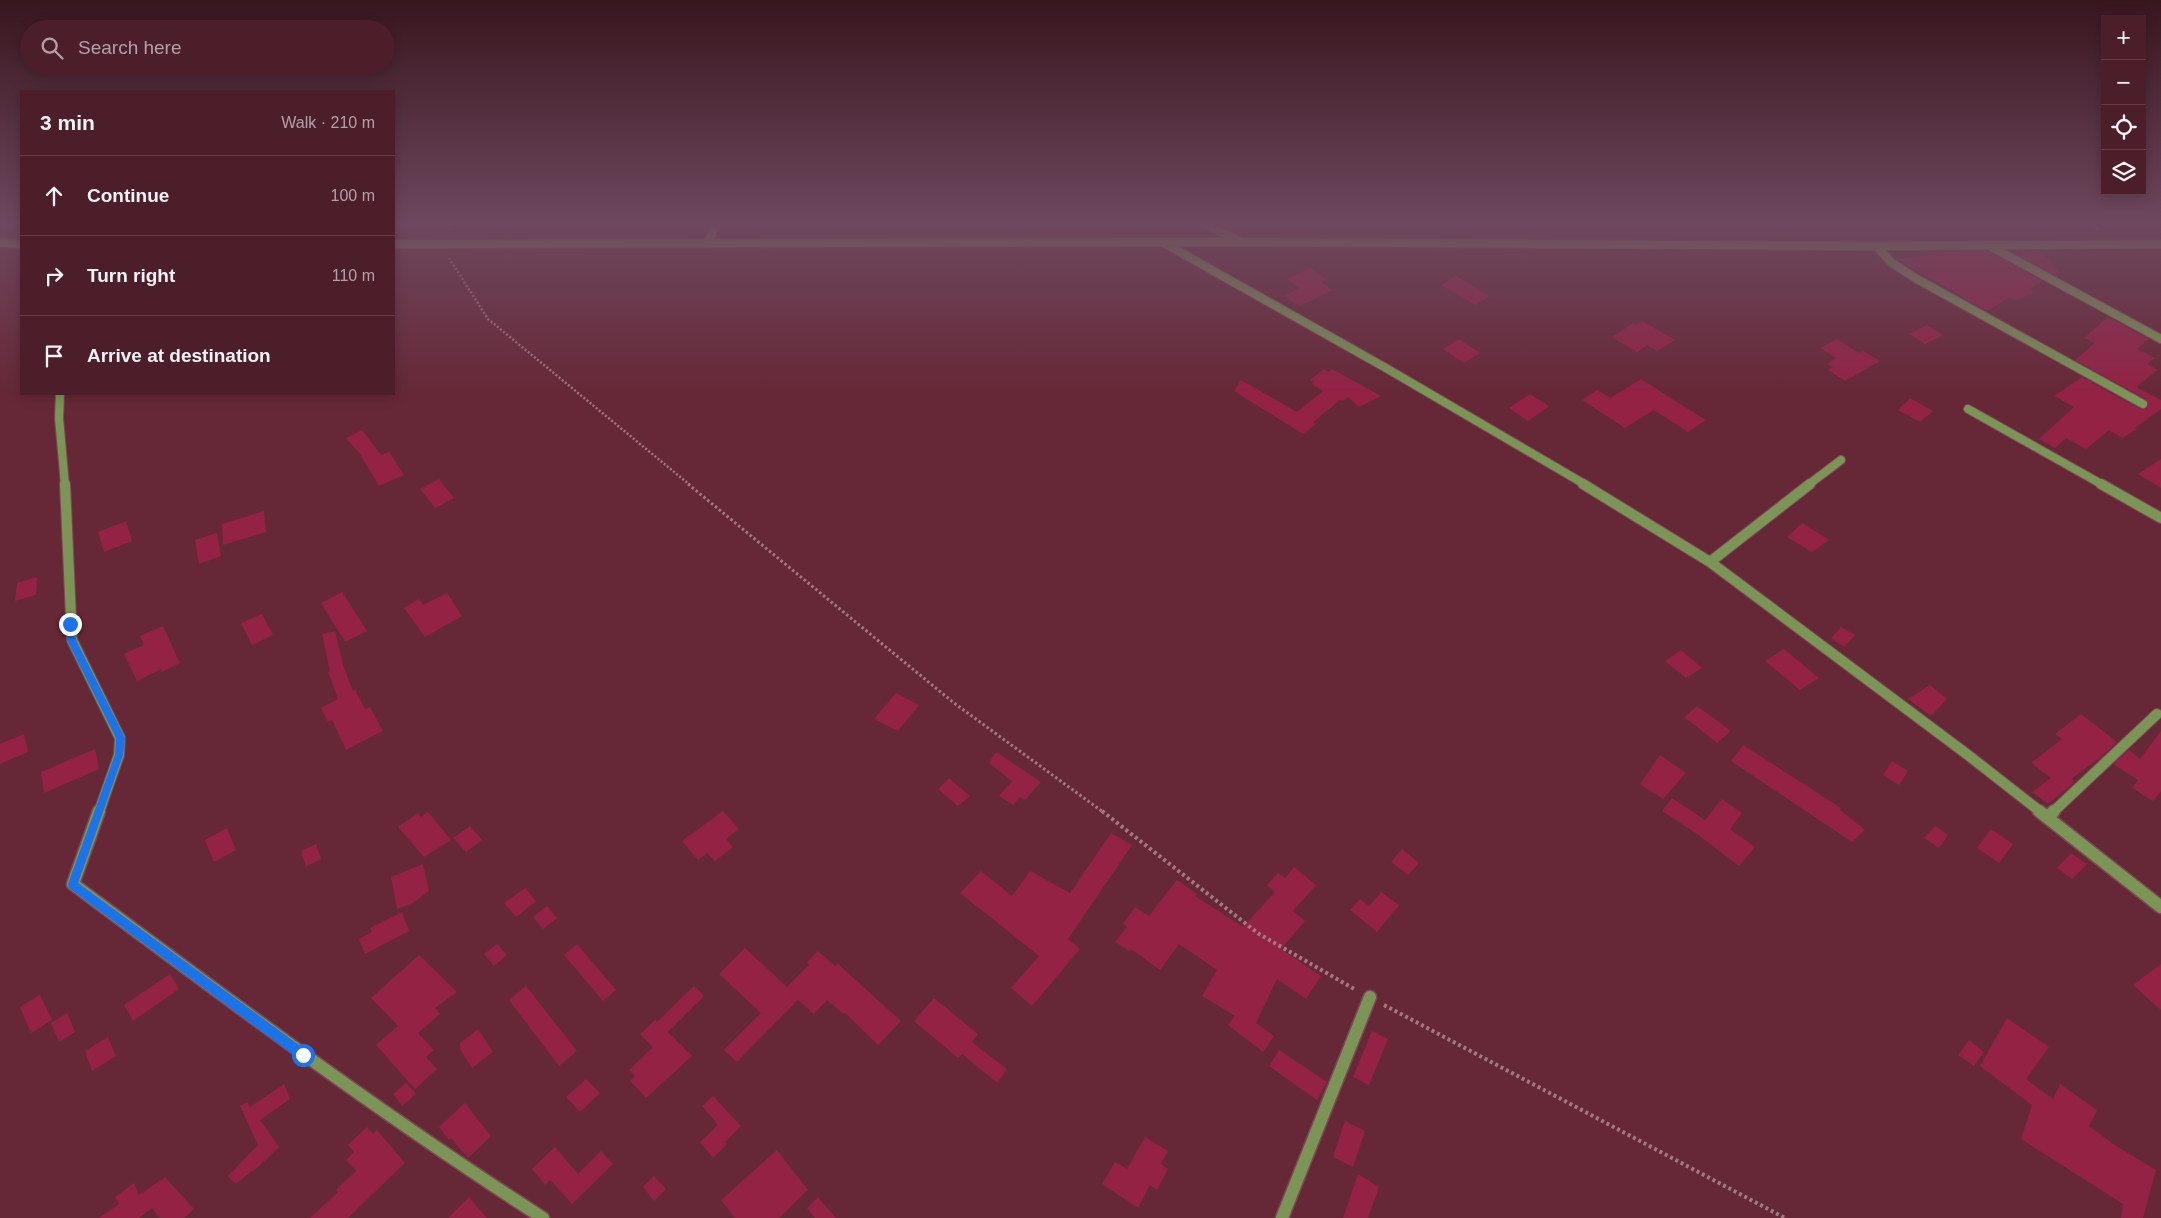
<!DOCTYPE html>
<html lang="en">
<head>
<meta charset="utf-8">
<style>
	:root { --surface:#4c1e29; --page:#562b35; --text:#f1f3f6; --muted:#b2a2a8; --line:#633c46 }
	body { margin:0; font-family:Arial,sans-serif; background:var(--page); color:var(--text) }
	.controls { position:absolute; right:15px; top:15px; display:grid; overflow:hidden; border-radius:0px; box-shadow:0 2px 12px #0003 }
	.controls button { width:45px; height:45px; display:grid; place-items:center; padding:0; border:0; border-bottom:1px solid var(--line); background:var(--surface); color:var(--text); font:25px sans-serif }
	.stop { position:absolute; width:15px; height:15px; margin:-11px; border:4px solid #1a73e8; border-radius:50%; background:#fff }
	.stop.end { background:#1a73e8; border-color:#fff; box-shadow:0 1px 5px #0008 }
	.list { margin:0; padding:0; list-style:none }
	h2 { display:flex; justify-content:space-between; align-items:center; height:65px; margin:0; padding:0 20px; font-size:21px }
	h2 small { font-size:16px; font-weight:400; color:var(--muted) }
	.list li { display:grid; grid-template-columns:32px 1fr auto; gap:15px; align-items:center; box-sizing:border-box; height:80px; padding:0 20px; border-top:1px solid var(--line) }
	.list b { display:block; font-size:19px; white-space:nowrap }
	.list em { font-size:16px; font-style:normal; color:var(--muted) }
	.icon { flex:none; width:28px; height:28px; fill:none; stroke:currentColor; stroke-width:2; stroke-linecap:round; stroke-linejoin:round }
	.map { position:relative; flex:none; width:2161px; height:1218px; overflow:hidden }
	.search { position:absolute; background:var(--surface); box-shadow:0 2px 12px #0003; left:20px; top:20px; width:375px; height:55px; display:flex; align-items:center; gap:12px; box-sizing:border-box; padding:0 18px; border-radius:28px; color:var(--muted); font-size:19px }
	.panel { position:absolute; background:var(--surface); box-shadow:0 2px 12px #0003; left:20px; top:90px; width:375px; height:305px; border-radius:0px }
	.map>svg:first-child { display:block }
	.building { fill:#932245 }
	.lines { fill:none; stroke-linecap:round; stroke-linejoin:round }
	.minor-far2-casing { stroke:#7e4754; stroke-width:10 }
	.minor-far1-casing { stroke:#7e4754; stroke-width:12 }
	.minor-casing { stroke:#7e4754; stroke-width:15 }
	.path-far2 { stroke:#a47882; stroke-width:2.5; stroke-dasharray:2 2; stroke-linecap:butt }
	.path-far1 { stroke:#a47882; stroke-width:3; stroke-dasharray:2.5 2.5; stroke-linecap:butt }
	.path { stroke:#a47882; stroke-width:4; stroke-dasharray:3 3; stroke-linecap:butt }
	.minor-far2 { stroke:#7a9555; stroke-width:8 }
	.minor-far1 { stroke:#7a9555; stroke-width:10 }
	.minor { stroke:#7a9555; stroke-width:12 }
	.route { fill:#1a73e8 }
</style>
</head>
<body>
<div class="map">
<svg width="2161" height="1218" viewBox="0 0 2161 1218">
	<rect width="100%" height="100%" fill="#662837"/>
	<path class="building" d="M1987,251L2043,281L2029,289L2034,292L2016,301L2010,297L1987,311L1898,260L1930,254L1928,252Z
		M2040,251L2059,272L2055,275L2013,252Z
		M1310,268L1326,279L1321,282L1333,290L1300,306L1284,296L1299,288L1287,279Z
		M1456,276L1490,296L1475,305L1441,285Z
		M2108,317L2149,339L2137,349L2155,358L2147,364L2158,370L2136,387L2161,400V409L2135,428L2137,429L2122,438L2109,430L2086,449L2066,438L2055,448L2039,439L2074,407L2054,396L2082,377L2140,409H2146L2148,406L2146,399L2075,360L2095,343L2084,338Z
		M1642,321L1675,340L1657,351L1647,345L1637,352L1612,337L1633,323L1636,325Z
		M1927,325L1943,335L1925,344L1909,334Z
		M1459,339L1480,353L1464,363L1443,349Z
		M1837,339L1859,353L1863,351L1880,361L1845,381L1828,370L1833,367L1827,364L1836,358L1820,348Z
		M1324,369L1329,372L1332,369L1381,396L1359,407L1348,397L1343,401L1340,400L1313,422L1316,424L1303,434L1234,391L1241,380L1297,412L1323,391L1311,384L1314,382L1310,380Z
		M1641,379L1688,409L1706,420L1688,432L1654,410L1625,428L1582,400L1597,390L1610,398Z
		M1530,394L1549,406L1528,421L1509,408Z
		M1910,398L1933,411L1920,422L1898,410Z
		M362,430L381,455L389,452L404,475L379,486L360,454L346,438Z
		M2161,459V488L2138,474Z
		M439,479L454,498L435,508L420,489Z
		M264,511L266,532L223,545L222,524Z
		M126,521L132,541L104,552L98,532Z
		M1802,523L1829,540L1812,552L1787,537Z
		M217,533L221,556L199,564L195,540Z
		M37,577L36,595L15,601L17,583Z
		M342,592L367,631L345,642L321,603Z
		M447,593L462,616L425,637L404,608L419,599L423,605Z
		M262,614L273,635L252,645L241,623Z
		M163,626L180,663L162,672L161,669L137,681L124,654L144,645L140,636Z
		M1841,627L1855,635L1844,647L1831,638Z
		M335,631L344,668L353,691L355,690L365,709L370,707L383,731L346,750L332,720L328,722L321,708L338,699L328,672L330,671L322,634Z
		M1784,649L1819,678L1800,690L1765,661Z
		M1681,650L1702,668L1686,678L1665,661Z
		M1930,685L1947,699L1931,716L1908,699Z
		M896,693L919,705L898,731L874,719Z
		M1697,706L1731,731L1717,743L1684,717Z
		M2081,714L2117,742L2101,757L2071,779L2075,782L2048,804L2032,792L2051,778L2031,763L2062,739L2055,734Z
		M2161,731V791L2153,801L2132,788L2138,780L2113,764L2129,750L2140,759Z
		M24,734L28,752L0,764V744Z
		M1743,745L1841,808L1840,810L1865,830L1852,842L1731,761Z
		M95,749L99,769L44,793L41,772Z
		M996,752L1041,782L1025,800L1020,797L1013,805L999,796L1012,781L989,763Z
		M1660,755L1686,773L1663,799L1640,784Z
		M1892,761L1908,771L1899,785L1883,775Z
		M949,778L970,796L958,806L938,789Z
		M1672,798L1705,820L1722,799L1742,813L1730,829L1755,847L1739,866L1697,834L1662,811Z
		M723,811L739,829L726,839L733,847L715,861L707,853L698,860L682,841Z
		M428,812L451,840L424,857L398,827L418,813L421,817Z
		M470,826L482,840L466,852L453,838Z
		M1935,826L1948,835L1939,848L1924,838Z
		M227,828L236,850L214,862L205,840Z
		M1991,829L2013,844L1999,863L1977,848Z
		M1111,833L1132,845L1068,939L1080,949L1032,1006L1011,988L1039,956L960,893L981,871L1012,896L1030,871L1070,893Z
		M316,844L321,859L306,867L301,851Z
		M1402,849L1419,863L1408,875L1391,862Z
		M2071,853L2087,864L2072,879L2057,868Z
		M423,864L429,891L413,903L397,909L391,877Z
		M1294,867L1316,885L1293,911L1305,921L1281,949L1321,976L1306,999L1277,979L1256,1023L1274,1036L1263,1052L1228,1025L1235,1016L1202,996L1217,970L1179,944L1160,970L1131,949L1129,951L1115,942L1127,927L1123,924L1135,907L1149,916L1177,880L1197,894L1195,896L1243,927L1275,892L1267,885L1278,873L1285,878Z
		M525,888L536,901L516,917L504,903Z
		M1381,892L1399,905L1377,932L1350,910L1360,899L1369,906Z
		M547,906L557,918L543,929L533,917Z
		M402,912L409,931L365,954L359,939L372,932L370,928Z
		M497,944L507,955L494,966L484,954Z
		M577,944L616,990L603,1001L564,955Z
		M745,948L787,987L809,965L807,962L818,951L835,966L838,964L901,1021L878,1045L845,1013L843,1014L827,1000L814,1014L798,1000L737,1062L724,1050L761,1013L719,974Z
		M419,955L457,992L435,1008L440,1014L418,1033L434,1050L426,1057L437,1069L415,1089L376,1045L398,1026L371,998Z
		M2161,964V1010L2133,985Z
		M170,974L179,989L133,1021L124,1005Z
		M526,986L577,1051L559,1066L509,1000Z
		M694,986L704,996L668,1032L692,1056L646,1098L630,1081L635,1076L629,1070L653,1047L640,1034L655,1020L657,1022Z
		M40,995L52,1020L31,1033L20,1007Z
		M934,998L978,1034L972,1042L1007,1069L997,1083L962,1054L958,1058L914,1021Z
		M67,1013L75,1032L59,1042L51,1023Z
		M2007,1018L2049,1047L2026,1079L2053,1099L2060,1084L2097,1110L2089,1126L2116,1146L2156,1170L2143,1218H2121L2123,1204L2021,1139L2032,1105L1980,1066Z
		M478,1029L493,1052L472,1068L460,1049V1043Z
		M1372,1031L1388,1039L1369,1085L1353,1077Z
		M108,1037L116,1056L92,1071L85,1051Z
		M1969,1040L1984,1052L1974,1066L1958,1055Z
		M1279,1050L1327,1082L1317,1100L1269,1066Z
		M586,1079L600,1093L580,1112L566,1097Z
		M406,1083L416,1094L402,1106L393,1094Z
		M284,1084L290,1099L260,1120L279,1147L254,1171L253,1170L236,1184L228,1176L258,1145L240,1106L247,1102L250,1107Z
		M713,1096L741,1126L725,1142L727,1144L713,1158L700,1142L718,1125L702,1106Z
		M465,1103L491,1136L468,1158L451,1138L449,1140L439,1127Z
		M1345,1121L1365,1131L1353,1167L1333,1157Z
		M367,1127L373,1134L377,1130L405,1163L348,1218H310L338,1192L336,1190L356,1171L346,1160L354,1152L348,1145Z
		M1145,1137L1168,1151L1161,1164L1168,1169L1157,1190L1150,1185L1138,1208L1102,1184L1115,1162L1127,1169Z
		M555,1147L578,1174L601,1151L613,1164L572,1204L550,1180L545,1185L532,1169Z
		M777,1150L808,1190L779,1218H735L721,1200Z
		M1358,1174L1379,1187L1368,1218H1343Z
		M654,1176L666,1189L654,1201L643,1187Z
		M165,1177L194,1209L184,1218H160L152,1208L139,1218H99L119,1204L115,1197L134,1183L139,1195Z
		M469,1197L487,1218H448Z
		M818,1197L836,1218H815L807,1208Z"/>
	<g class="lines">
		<defs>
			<path id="minor-far2" d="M1200,222L1240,241
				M0,243L21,244
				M1164,243L1386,368L1586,485
				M394,244L1243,242L1876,246L2161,244
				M708,244L716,222
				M1876,246L1892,263L1917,279L2143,404
				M1990,246L2161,339
				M60,394L59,418L65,485
				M1968,409L2103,485
				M1808,485L1841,460"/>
			<path id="minor-far1" d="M65,484L72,640L120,738L119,755L99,812
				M1583,484L1710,562L1968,755L2041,812
				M2101,484L2161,518
				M1710,562L1810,484
				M2053,812L2157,714"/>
			<path id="minor" d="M99,811L73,884C227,999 381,1114 543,1218
				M2039,811L2161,907
				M2049,816L2054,811
				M1282,1218L1370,997"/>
		</defs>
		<use href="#minor-far2" class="minor-far2-casing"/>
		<use href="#minor-far1" class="minor-far1-casing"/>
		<use href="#minor" class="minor-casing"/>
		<path class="path-far2" d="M2092,222L2099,231
			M449,230L454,222
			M449,258L488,319L690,485"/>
		<path class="path-far1" d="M688,484L954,703L1103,812"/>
		<path class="path" d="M1102,811L1259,934L1356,990
			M1384,1005L1785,1218"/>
		<use href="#minor-far2" class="minor-far2"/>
		<use href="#minor-far1" class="minor-far1"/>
		<use href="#minor" class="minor"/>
	</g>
	<linearGradient id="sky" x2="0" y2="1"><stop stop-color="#38161e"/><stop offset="0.57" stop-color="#6e485e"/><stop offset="1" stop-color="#6e485e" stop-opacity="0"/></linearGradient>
	<rect width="2161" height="392" fill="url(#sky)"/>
	<path class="route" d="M70,621L74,624L76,640L125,738L123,755L78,883L307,1051L308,1055L307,1059L303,1060L299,1059L69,888L68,884L115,755L116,738L67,640L66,624Z"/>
</svg>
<div class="controls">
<button>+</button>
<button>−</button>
<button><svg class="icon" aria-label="locate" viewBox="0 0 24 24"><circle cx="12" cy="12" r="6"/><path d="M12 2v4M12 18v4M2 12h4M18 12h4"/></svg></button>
<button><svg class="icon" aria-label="layers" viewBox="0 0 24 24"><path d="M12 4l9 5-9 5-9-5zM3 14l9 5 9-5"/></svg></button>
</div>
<div class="stop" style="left:303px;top:1055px"></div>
<div class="stop end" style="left:70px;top:624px"></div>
<div class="search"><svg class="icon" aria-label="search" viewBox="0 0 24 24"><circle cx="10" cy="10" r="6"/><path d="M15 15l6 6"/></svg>Search here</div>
<section class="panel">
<h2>3 min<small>Walk · 210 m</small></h2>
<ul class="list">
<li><svg class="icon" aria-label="ahead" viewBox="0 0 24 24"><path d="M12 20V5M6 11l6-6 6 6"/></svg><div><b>Continue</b></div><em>100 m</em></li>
<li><svg class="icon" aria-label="right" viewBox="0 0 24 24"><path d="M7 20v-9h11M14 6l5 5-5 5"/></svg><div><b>Turn right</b></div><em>110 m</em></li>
<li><svg class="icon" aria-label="arrive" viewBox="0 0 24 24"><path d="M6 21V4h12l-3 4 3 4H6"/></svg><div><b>Arrive at destination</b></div></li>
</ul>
</section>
</div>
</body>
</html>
